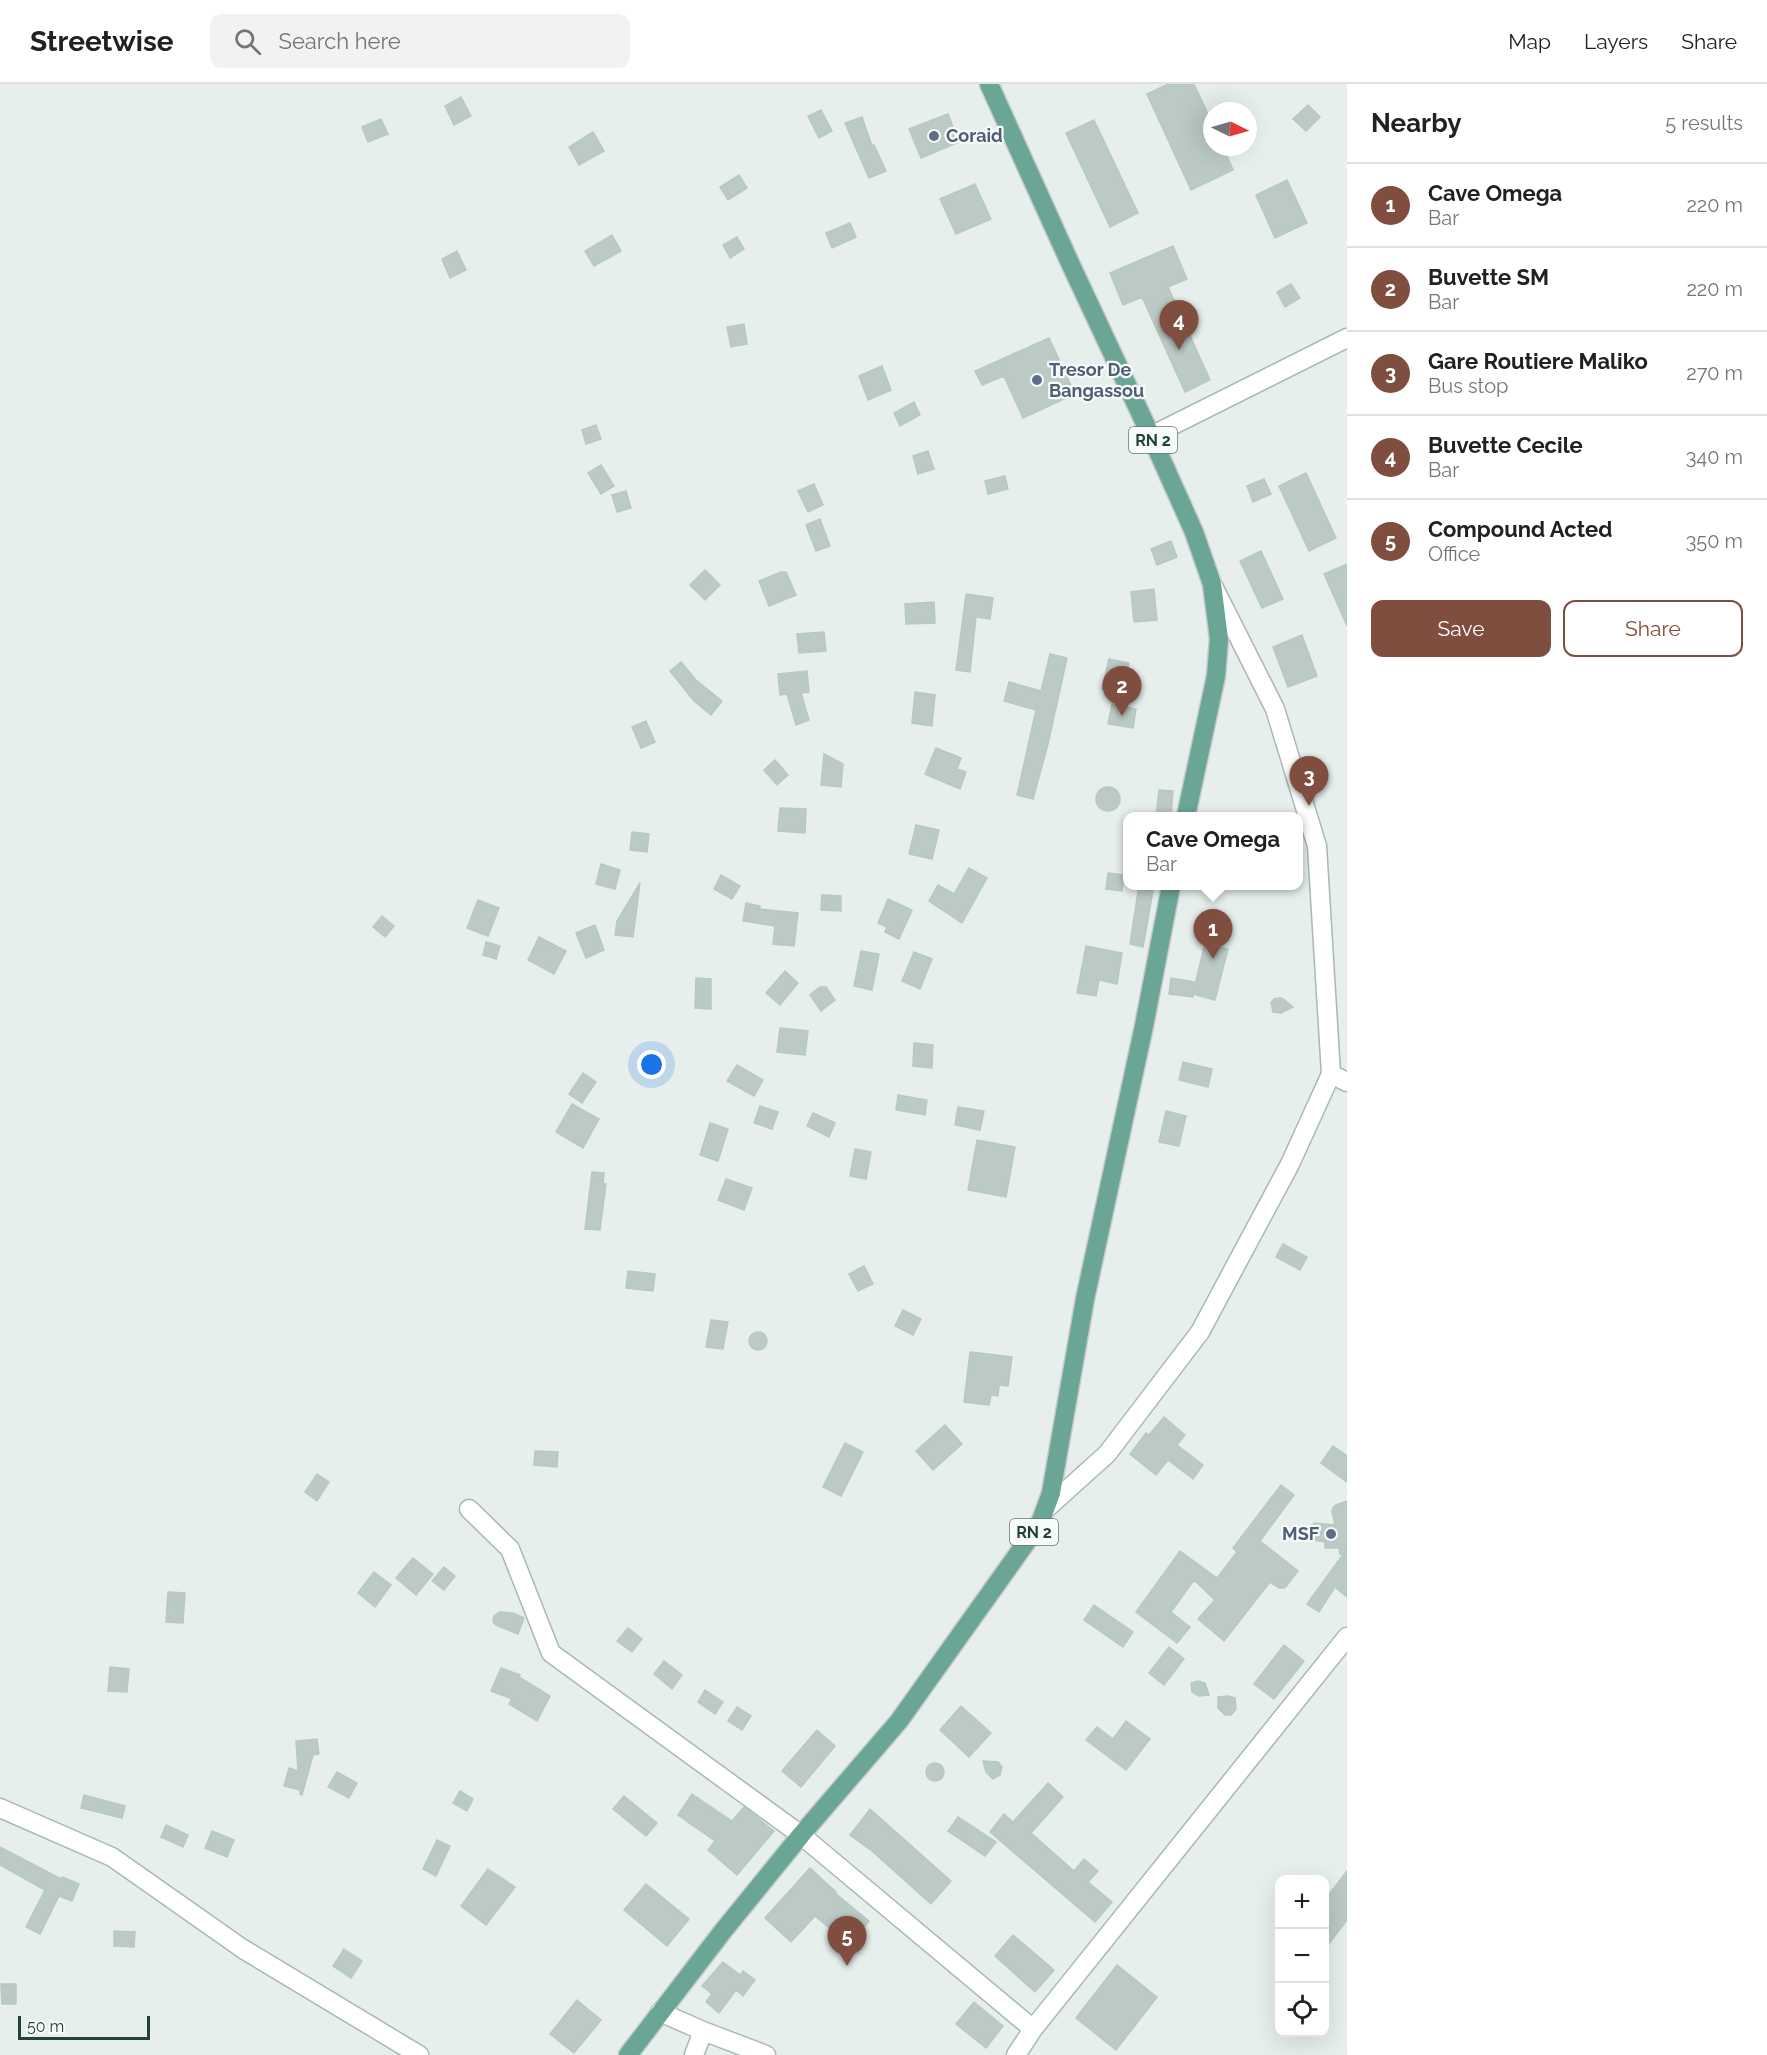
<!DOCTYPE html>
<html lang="en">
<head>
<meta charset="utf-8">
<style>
	:root { --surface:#fff; --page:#f2f2f2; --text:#202124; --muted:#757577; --line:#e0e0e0; --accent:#7f4e3f }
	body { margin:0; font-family:Raleway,sans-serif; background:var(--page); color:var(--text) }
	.controls { position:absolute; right:18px; bottom:18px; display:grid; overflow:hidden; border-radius:12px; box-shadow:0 6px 24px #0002 }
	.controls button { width:54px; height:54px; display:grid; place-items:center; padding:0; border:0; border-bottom:2px solid var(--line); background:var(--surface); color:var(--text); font:30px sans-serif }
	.compass { position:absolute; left:1203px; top:18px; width:54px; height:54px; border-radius:50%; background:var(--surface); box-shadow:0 6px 24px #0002; rotate:95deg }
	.scale { position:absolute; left:18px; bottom:15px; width:132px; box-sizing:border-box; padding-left:6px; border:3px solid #24423a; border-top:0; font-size:16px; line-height:21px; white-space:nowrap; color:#24423a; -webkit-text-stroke:4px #f7fbf9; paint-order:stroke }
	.you { position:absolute; left:652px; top:981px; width:21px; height:21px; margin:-15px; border:4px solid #fff; border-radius:50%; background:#1a73e8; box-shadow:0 0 0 9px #1a73e833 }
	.badge { display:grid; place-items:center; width:39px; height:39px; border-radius:50%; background:var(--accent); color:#fff; font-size:20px; font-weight:700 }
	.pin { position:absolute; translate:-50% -50px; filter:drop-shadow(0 2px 3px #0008) }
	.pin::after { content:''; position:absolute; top:32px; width:21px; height:18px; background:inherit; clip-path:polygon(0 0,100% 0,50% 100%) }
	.popup { position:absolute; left:1123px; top:728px; width:180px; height:78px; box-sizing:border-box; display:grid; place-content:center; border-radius:12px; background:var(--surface); filter:drop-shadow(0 2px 4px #0005); font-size:20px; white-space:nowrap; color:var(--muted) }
	.popup b { font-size:22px; color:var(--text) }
	.popup::after { content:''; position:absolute; left:50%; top:100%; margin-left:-12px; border:12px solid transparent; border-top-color:var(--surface) }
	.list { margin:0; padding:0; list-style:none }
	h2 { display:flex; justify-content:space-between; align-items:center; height:78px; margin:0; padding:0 24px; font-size:26px }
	h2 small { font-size:20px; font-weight:400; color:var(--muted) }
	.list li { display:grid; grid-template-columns:39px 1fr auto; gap:18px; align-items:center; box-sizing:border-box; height:84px; padding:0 24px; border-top:2px solid var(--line) }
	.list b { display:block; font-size:22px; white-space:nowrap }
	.list p { margin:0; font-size:20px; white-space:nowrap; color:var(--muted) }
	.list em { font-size:20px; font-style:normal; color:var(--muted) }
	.actions { display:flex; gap:12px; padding:18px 24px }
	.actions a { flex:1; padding:14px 0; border:2px solid var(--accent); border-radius:12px; text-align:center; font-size:21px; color:var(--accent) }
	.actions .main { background:var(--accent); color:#fff }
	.icon { flex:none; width:33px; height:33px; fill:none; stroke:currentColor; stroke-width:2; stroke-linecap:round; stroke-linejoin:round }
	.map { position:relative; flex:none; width:1347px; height:1971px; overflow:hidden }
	header { display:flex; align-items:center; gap:36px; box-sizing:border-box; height:84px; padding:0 30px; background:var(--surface); border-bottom:2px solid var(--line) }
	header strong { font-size:28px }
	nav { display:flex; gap:33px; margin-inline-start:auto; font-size:21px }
	.search { width:420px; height:54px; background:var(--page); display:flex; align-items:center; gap:15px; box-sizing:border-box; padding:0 21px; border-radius:12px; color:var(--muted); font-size:22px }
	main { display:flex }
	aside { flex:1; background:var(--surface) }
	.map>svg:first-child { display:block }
	.building { fill:#bbcac4; stroke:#b8c9c2; stroke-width:1.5 }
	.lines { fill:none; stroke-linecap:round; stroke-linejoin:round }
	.minor-casing { stroke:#a8b8b2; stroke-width:21 }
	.tertiary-casing { stroke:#a8b8b2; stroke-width:21 }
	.primary-casing { stroke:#c2cac8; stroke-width:21 }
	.minor { stroke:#fff; stroke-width:18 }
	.tertiary { stroke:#fff; stroke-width:18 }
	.primary { stroke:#6aa596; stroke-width:18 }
	.service-dot { fill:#5c6f8a; stroke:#f7fbf9; stroke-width:2 }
	.labels { text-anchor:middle; stroke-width:4.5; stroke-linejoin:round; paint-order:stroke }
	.shield { fill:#f7fbf9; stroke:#637a73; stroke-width:1.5 }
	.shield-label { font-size:16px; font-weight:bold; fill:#24423a }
	.service-label { font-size:18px; font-weight:bold; fill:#4e5e75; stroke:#f7fbf9; text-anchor:start }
</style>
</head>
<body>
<header>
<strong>Streetwise</strong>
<div class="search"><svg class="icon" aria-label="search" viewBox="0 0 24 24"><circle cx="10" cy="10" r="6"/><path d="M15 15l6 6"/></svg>Search here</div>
<nav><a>Map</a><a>Layers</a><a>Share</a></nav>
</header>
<main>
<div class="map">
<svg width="1347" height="1971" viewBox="0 0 1347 1971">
	<rect width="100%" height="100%" fill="#e6efeb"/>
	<path class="building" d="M1168,0H1194L1212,39V63H1223L1233,86L1191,106L1147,10Z
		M461,13L471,32L454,41L445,22Z
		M1308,21L1320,33L1306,47L1293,35Z
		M821,26L832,47L819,54L808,32Z
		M948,30L959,58L921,74L909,45Z
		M862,33L872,62L874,61L886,87L869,94L845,39Z
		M381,35L388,50L368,58L362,43Z
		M1094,36L1138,129L1110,143L1066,49Z
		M593,48L604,67L579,81L569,63Z
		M739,91L747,104L728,116L720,103Z
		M1287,96L1307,139L1275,154L1256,111Z
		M975,100L991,135L956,150L940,115Z
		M850,139L856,153L832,164L826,149Z
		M612,151L621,167L594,182L585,167Z
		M737,153L744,165L730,174L723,161Z
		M1173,162L1187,195L1168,203L1210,296L1185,308L1142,213L1123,221L1110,189Z
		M457,167L466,186L450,194L442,175Z
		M1291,200L1300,214L1285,223L1277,208Z
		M744,240L747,260L731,263L727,243Z
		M1049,254L1075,310L1023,334L1004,292L982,301L975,287Z
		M882,282L891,306L868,316L859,292Z
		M914,318L920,331L900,342L894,329Z
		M596,341L601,355L586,360L582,346Z
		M928,367L934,385L918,390L913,372Z
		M601,381L614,402L601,410L588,389Z
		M1306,389L1336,454L1309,467L1279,402Z
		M1005,392L1008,405L988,410L985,397Z
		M1264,395L1271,410L1253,418L1247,402Z
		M814,400L823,421L808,428L798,407Z
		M626,407L631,424L617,428L612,411Z
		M820,435L830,462L816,467L806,441Z
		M1171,457L1177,473L1157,481L1151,465Z
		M1261,467L1283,515L1262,524L1240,477Z
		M1347,480V542L1324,490Z
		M705,486L720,501L705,516L690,501Z
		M781,488H786L796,511L769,522L759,497Z
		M1154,505L1157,536L1134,538L1131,508Z
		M966,510L993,514L990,535L976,533L970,588L956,586Z
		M934,518L935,539L906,540L905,520Z
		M824,548L826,567L799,569L797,550Z
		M1302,551L1317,592L1288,603L1273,563Z
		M1050,570L1067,574L1048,660L1033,715L1017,711L1036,626L1004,617L1009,598L1041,607Z
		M1109,575L1129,579L1122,609L1102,605Z
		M681,578L696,596L722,617L711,631L694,617L670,587Z
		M807,587L809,608L801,609L809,636L796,641L787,610L780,611L778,590Z
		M915,608L935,611L932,642L912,639Z
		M1112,620L1136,625L1133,644L1108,640Z
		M646,637L655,658L641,664L632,643Z
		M936,664L961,674L957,685L966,688L960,705L925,690Z
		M824,670L843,680L841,703L821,701Z
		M775,676L788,691L777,701L764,686Z
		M1096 715a12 12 0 1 1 24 0a12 12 0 1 1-24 0Z
		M1159,706L1173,707L1171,732H1156Z
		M780,724L806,725L805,749L778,747Z
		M916,741L939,746L932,775L909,770Z
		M632,748L649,750L647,768L630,766Z
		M601,780L620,786L615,805L596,800Z
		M969,784L987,794L962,839L929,817L938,801L954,810Z
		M1108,789L1124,791L1122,807L1106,805Z
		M721,791L740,802L732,815L714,805Z
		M640,799L633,853L615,851L617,837Z
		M1139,801H1154L1143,863L1130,860Z
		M822,811L841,812V827L821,826Z
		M888,815L912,826L899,855L885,848L887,843L878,839Z
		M478,816L499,824L488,852L467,844Z
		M746,819L760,822V825L798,829L794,862L773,860L775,842L743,837Z
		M382,832L394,842L385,853L373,843Z
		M595,841L604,866L586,874L576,849Z
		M539,853L566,867L554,890L528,876Z
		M486,858L500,862L496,875L483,871Z
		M1205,859L1228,865L1215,916L1193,910V913L1169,910L1171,894L1195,898L1194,905Z
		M1086,862L1122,869L1117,900L1099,896L1096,912L1077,909Z
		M861,867L879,870L872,906L854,902Z
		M914,868L932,875L920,905L902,897Z
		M785,887L798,899L780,921L766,909Z
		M696,894L711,895V925L695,924Z
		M820,903H826L835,916L821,927L810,911Z
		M1279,914H1282L1293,923L1281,929L1273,928L1271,919L1274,915Z
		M780,944L808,947L805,971L777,968Z
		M914,959L933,961L932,984L913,982Z
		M1183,978L1212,985L1208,1003L1179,996Z
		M737,981L763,996L754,1012L727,997Z
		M583,989L596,998L582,1019L569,1010Z
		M898,1011L927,1016L925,1031L896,1026Z
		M572,1020L599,1035L583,1064L556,1048Z
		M760,1022L778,1028L772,1045L754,1039Z
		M958,1023L984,1027L980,1046L955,1041Z
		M1166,1027L1186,1032L1179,1062L1159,1058Z
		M813,1029L835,1039L829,1053L807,1042Z
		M710,1039L728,1045L718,1077L700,1071Z
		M977,1056L1015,1063L1006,1113L968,1106Z
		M855,1065L871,1068L866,1095L850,1092Z
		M592,1088L604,1089L603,1100H606L600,1146L585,1145Z
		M726,1095L752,1104L744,1126L718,1116Z
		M1283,1160L1307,1173L1300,1186L1276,1173Z
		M864,1182L873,1200L858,1207L849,1190Z
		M628,1187L655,1190L653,1207L626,1204Z
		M903,1226L921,1235L913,1251L895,1242Z
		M711,1236L728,1238L723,1265L706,1263Z
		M749 1257a9 9 0 1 1 18 0a9 9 0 1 1-18 0Z
		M970,1268L1012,1273L1008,1302L999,1301L998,1312L991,1311L989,1321L964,1318Z
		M1164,1333L1185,1351L1177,1361L1203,1381L1193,1395L1168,1376L1156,1391L1130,1370L1146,1349L1149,1351Z
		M945,1341L962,1360L933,1386L916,1367Z
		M845,1359L863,1368L841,1412L823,1403Z
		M1333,1362L1347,1372V1398L1321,1379Z
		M535,1367L558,1368L557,1383L534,1381Z
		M317,1390L329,1398L317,1417L305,1408Z
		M1281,1401L1294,1411L1260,1457L1298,1487L1285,1504H1279L1270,1498L1224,1557L1198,1535L1215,1516L1194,1496L1171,1528L1190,1543L1177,1559L1136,1528L1180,1467L1217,1494L1237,1468L1233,1464Z
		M1347,1417V1513L1335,1503L1319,1528L1307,1520L1344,1469L1340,1470L1339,1464H1325V1458L1312,1456L1299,1448L1315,1439L1335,1441L1332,1427L1333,1424L1336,1421Z
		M413,1474L433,1490L416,1511L396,1494Z
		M444,1483L455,1492L444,1506L432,1497Z
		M374,1488L391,1501L375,1523L358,1509Z
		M168,1508L185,1509L183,1539L166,1538Z
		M1094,1521L1133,1548L1123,1563L1084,1536Z
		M500,1528L513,1529L524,1534L518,1550L496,1541L493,1538L494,1532Z
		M628,1544L642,1555L632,1568L617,1557Z
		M1284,1561L1304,1577L1274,1615L1254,1600Z
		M1169,1563L1184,1575L1164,1601L1149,1589Z
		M664,1577L682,1591L672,1605L654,1590Z
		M110,1583L129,1585L127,1608L108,1607Z
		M501,1584L520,1591L519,1593L550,1612L537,1637L509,1620L512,1615L491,1607Z
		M1198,1597L1205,1599L1209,1611L1199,1612L1192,1608L1191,1599Z
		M705,1606L723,1618L715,1630L698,1618Z
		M1228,1612L1235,1614L1236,1625L1231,1631H1225L1218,1624V1613Z
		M961,1622L991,1649L969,1673L940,1646Z
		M737,1623L751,1632L742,1646L728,1637Z
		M1126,1637L1150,1655L1126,1686L1086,1656L1097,1643L1113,1655Z
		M817,1646L835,1662L801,1703L782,1687Z
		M317,1655L319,1670L313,1671L302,1711L300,1710V1706L284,1702L289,1684L298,1687L296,1657Z
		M983,1677L998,1678L1002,1683L1000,1691L993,1695L986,1688Z
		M926 1688a9 9 0 1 1 18 0a9 9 0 1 1-18 0Z
		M337,1688L357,1699L349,1714L328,1703Z
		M1048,1699L1063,1713L1031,1749L1074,1787L1084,1775L1098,1787L1088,1798L1112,1818L1095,1838L990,1748L1004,1730L1013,1738Z
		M460,1707L473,1715L467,1727L453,1719Z
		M692,1710L732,1737L744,1723L774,1747L737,1791L708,1766L715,1757L678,1731Z
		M84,1711L125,1722L122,1734L81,1724Z
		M624,1712L657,1739L646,1752L613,1725Z
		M870,1725L951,1797L931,1820L872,1767L850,1751Z
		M958,1733L996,1758L985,1772L948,1747Z
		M166,1741L188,1751L183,1763L161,1753Z
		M212,1747L234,1756L227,1773L205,1764Z
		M437,1756L450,1762L436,1792L423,1785Z
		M0,1763L61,1795L62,1793L79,1800L72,1817L59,1812L40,1850L26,1843L45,1806L0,1781Z
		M810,1784L836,1808L835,1809L869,1837L850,1861L815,1832L791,1858L765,1834Z
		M488,1785L515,1803L486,1841L461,1822Z
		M1347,1787V1836L1324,1866V1817Z
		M646,1800L689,1835L667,1862L624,1826Z
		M114,1847L135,1848L134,1863L114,1862Z
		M1013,1851L1054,1886L1035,1908L995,1872Z
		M344,1865L362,1877L351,1894L333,1882Z
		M723,1878L740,1891L743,1887L755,1896L743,1912L736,1906L719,1929L706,1918L712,1910L702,1902Z
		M1117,1881L1157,1913L1116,1966L1076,1934Z
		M1,1900H16V1920H2Z
		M577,1916L601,1936L574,1969L550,1950Z
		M974,1918L1003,1942L986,1964L956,1940Z"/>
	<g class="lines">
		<defs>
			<path id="minor" d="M1151,352L1347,254
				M1047,1424L1107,1370L1200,1248L1290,1080L1331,990
				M469,1425L510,1465L551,1569L801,1751L1033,1945
				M0,1724L112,1773L243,1865L419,1971
				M660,1928L703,1947L766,1971
				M694,1971L703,1947
				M1016,1971L1033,1945L1347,1553"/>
			<path id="tertiary" d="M1213,502L1275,625L1317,762L1331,990L1347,998"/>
			<path id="primary" d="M989,0L1070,179L1151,352L1194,448L1212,500L1219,555L1216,592L1186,732
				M628,1971L723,1847L801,1751L899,1637L1040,1439L1051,1409L1085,1215L1144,942L1171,802"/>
		</defs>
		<use href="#minor" class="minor-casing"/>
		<use href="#tertiary" class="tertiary-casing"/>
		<use href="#primary" class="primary-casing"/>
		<use href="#minor" class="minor"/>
		<use href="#tertiary" class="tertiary"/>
		<use href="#primary" class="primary"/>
	</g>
	<g class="service-dot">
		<circle cx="934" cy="52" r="6"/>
		<circle cx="1037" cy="296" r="6"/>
		<circle cx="1331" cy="1450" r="6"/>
	</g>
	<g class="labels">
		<g class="shield">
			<rect x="1129" y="343" width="48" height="26" rx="4.5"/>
			<rect x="1010" y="1435" width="48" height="26" rx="4.5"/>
		</g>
		<g class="shield-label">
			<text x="1153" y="362">RN 2</text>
			<text x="1034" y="1454">RN 2</text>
		</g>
		<g class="service-label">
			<text x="946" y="58">Coraid</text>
			<text x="1049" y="292">Tresor De<tspan x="1049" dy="21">Bangassou</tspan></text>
			<text x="1319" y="1456" text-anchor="end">MSF</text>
		</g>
	</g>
</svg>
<div class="controls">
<button>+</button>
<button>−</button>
<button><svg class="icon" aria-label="locate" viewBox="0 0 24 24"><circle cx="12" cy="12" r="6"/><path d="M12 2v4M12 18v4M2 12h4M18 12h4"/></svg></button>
</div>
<svg class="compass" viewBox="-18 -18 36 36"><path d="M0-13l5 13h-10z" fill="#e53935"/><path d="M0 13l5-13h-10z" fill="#757577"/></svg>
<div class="scale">50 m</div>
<div class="you"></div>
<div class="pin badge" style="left:1213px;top:875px">1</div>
<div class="popup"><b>Cave Omega</b>Bar</div>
<div class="pin badge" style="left:1122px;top:632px">2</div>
<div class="pin badge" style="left:1309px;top:722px">3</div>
<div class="pin badge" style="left:1179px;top:266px">4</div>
<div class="pin badge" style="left:847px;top:1882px">5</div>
</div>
<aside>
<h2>Nearby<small>5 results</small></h2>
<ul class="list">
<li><span class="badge">1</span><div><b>Cave Omega</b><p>Bar</p></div><em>220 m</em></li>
<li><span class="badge">2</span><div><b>Buvette SM</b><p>Bar</p></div><em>220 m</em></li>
<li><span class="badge">3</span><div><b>Gare Routiere Maliko</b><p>Bus stop</p></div><em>270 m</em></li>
<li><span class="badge">4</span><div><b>Buvette Cecile</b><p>Bar</p></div><em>340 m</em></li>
<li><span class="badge">5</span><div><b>Compound Acted</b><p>Office</p></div><em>350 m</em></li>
</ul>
<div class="actions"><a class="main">Save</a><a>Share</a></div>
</aside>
</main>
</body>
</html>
